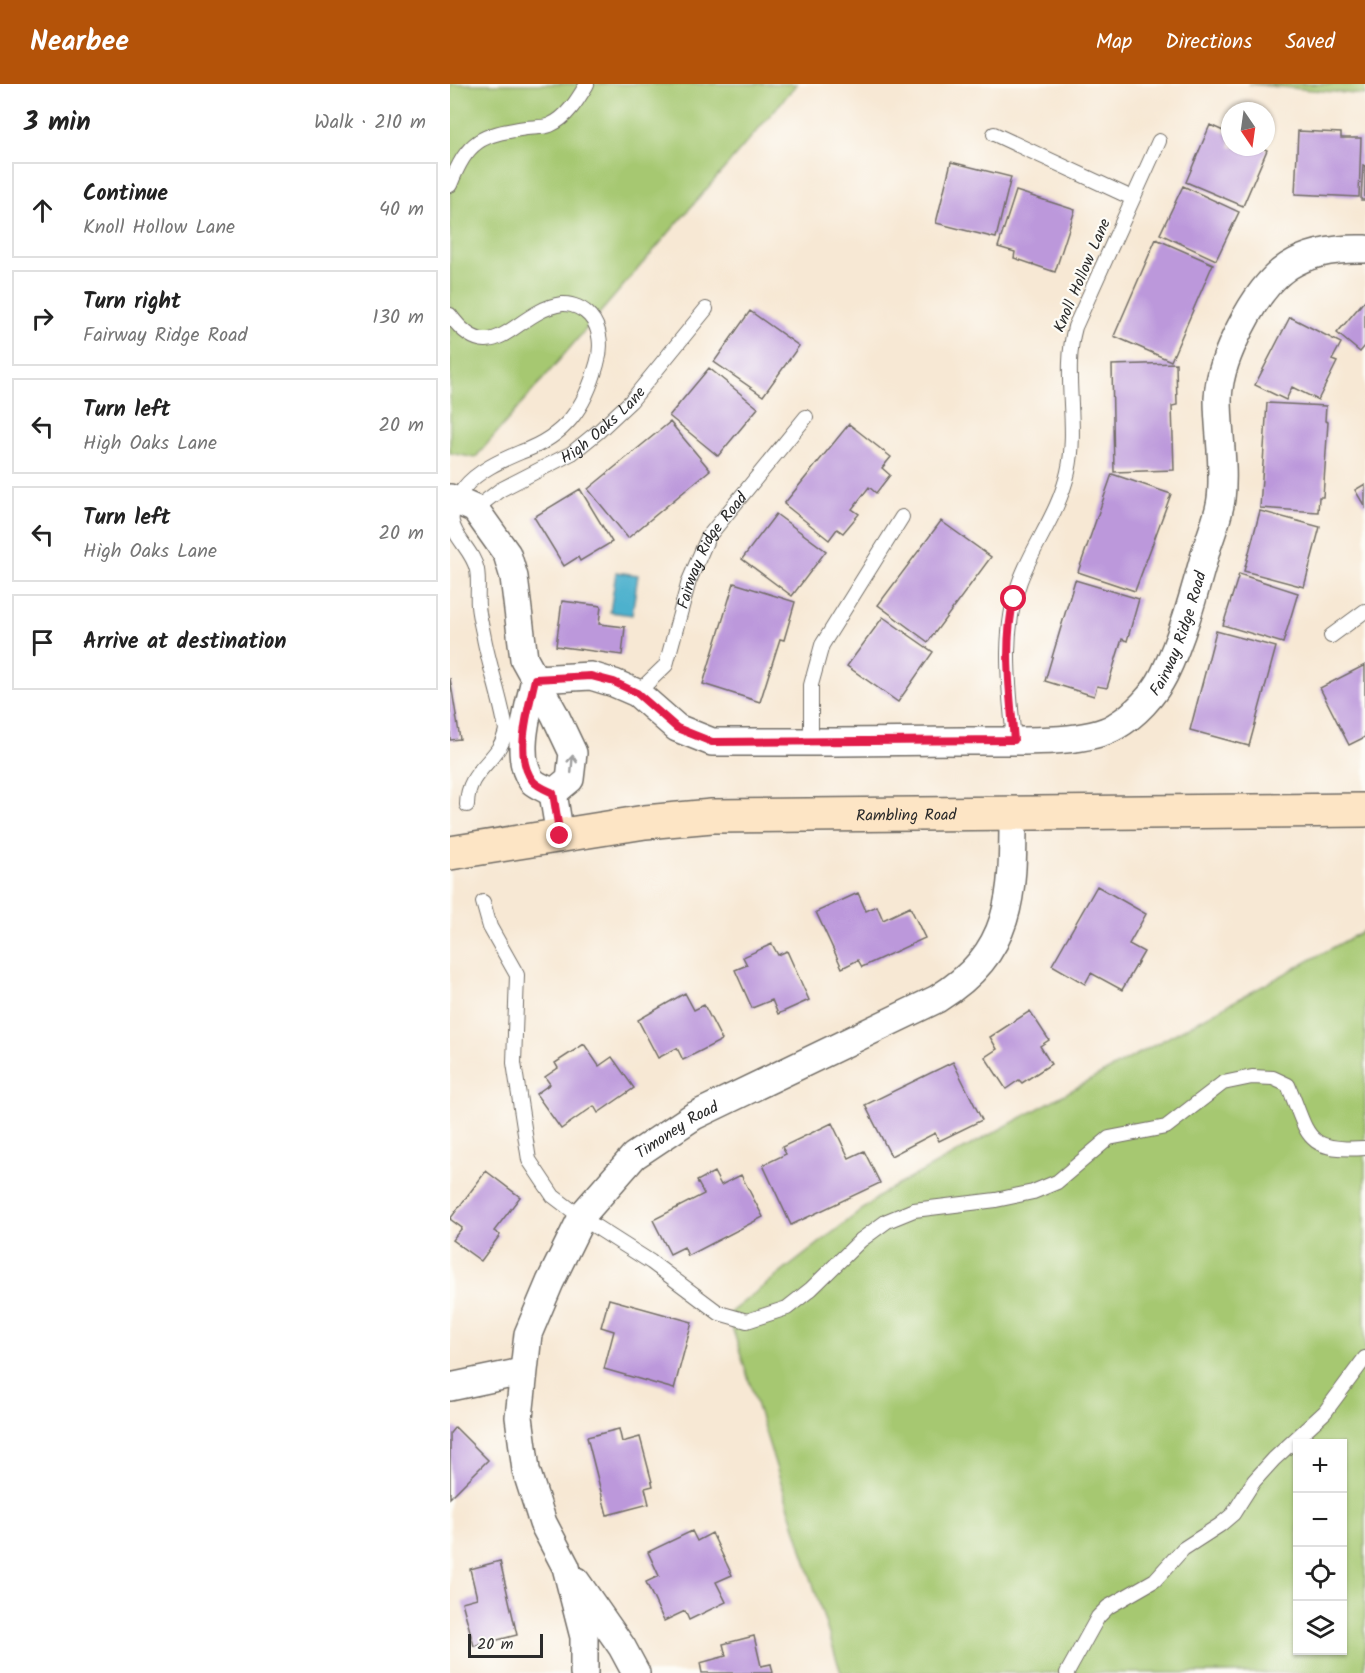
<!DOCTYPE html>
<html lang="en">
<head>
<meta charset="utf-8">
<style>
	:root { --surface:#fff; --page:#f6f6f6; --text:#222; --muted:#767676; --line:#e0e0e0; --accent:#b45309 }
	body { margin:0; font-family:Kalam,sans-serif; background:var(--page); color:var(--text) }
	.controls { position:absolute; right:18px; bottom:18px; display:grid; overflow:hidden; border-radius:0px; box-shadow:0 2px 4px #0004 }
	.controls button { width:54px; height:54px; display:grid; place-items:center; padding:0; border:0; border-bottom:2px solid var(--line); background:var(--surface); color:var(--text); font:30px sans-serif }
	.compass { position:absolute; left:771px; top:18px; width:54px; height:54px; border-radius:50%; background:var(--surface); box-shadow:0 2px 4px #0004; rotate:167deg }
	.scale { position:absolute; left:18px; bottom:15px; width:75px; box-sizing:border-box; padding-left:6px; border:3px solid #2b2b2b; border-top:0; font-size:16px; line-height:21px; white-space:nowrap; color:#2b2b2b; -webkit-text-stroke:4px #fdfcf7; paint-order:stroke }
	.stop { position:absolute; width:18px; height:18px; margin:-14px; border:4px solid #e11d48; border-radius:50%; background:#fff }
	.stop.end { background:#e11d48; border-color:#fff; box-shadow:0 2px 6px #0008 }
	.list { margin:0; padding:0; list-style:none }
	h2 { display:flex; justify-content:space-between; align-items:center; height:78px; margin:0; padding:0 24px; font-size:26px }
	h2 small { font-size:20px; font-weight:400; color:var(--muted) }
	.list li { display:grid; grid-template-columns:39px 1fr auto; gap:18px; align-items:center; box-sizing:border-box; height:96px; margin:0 12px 12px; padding:0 12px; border:2px solid var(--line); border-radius:0px }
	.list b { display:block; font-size:22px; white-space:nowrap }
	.list p { margin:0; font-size:20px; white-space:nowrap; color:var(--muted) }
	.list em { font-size:20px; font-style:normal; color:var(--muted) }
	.icon { flex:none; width:33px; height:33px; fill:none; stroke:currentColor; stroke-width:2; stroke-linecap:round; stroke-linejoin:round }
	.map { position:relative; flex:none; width:915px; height:1589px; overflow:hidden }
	header { display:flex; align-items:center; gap:36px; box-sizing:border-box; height:84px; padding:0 30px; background:var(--accent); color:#fff }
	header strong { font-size:28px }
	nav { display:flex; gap:33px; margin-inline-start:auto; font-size:21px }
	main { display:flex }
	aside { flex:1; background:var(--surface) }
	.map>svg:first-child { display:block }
	.green { fill:#a6c871; stroke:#687a4e; stroke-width:1.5; fill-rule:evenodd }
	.water { fill:#4eb1cd; stroke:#3c6e7c; stroke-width:1.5 }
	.building { fill:#bc98db }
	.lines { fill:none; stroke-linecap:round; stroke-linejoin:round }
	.lane-casing { stroke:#726d66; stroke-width:16 }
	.street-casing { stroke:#726d66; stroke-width:30 }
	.secondary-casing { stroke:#726d66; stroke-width:36 }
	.lane { stroke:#fff; stroke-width:14 }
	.street { stroke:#fff; stroke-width:27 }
	.secondary { stroke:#fde5c5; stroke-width:33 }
	.oneway { stroke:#a0a0a0 }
	.route { stroke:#e11d48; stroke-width:8 }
	.labels { text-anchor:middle; stroke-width:4.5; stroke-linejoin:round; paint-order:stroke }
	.street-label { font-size:16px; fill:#2b2b2b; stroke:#fdfcf7 }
</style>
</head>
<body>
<header>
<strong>Nearbee</strong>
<nav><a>Map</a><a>Directions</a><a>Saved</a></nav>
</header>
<main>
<aside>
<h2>3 min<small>Walk · 210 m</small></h2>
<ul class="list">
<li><svg class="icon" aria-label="ahead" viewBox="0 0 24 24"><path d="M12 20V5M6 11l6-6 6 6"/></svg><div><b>Continue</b><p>Knoll Hollow Lane</p></div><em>40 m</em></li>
<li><svg class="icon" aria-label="right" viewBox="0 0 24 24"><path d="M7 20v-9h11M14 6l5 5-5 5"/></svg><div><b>Turn right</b><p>Fairway Ridge Road</p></div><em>130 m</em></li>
<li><svg class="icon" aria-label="left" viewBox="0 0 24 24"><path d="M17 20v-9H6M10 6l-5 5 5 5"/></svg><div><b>Turn left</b><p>High Oaks Lane</p></div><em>20 m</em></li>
<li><svg class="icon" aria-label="left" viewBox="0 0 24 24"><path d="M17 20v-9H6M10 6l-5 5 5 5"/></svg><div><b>Turn left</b><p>High Oaks Lane</p></div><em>20 m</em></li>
<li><svg class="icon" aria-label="arrive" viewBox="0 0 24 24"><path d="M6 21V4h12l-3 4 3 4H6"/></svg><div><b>Arrive at destination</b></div></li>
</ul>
</aside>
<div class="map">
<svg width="915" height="1589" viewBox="0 0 915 1589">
	<rect width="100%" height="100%" fill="#fdfcf7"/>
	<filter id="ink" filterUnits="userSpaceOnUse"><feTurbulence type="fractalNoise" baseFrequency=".0167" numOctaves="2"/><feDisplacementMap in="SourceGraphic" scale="12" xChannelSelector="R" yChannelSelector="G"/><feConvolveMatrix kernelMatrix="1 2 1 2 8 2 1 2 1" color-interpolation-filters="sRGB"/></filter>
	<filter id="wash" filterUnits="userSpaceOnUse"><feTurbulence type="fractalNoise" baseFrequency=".008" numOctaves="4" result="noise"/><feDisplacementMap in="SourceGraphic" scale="24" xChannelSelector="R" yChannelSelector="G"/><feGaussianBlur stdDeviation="1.35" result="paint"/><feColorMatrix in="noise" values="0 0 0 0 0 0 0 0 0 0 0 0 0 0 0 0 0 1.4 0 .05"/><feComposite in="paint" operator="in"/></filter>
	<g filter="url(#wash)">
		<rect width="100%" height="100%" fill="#f7e8d4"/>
		<path class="green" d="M0,0H347L25,374L0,369Z
			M798,0H915V11Z
			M915,846V1589H391L278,1230L435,1108ZM848,1360H892V1566H848Z"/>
		<path class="water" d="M166,488L188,491L182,531L160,528Z"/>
		<g id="blocks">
			<path class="building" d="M760,41L780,50V63H811L817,66L793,122L736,98Z
				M848,47L891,49V54H911L909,113L845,110Z
				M501,78L561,93L546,154L486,139Z
				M913,81L915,82V116H911Z
				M733,102L789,128L766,176L710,150Z
				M566,107L625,126L605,188L564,174L565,168L548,163Z
				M706,155L763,180L721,277L664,252Z
				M915,216V262L910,268L887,249Z
				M300,227L349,262L313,312L264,278Z
				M840,233L891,259L882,276L887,278L868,316L842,303L836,316L805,301Z
				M726,279L727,321L722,322L724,386L664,388L662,281Z
				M259,284L308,324L268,372L219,332Z
				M817,319L876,322L875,337L878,338L873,413H869L868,428L810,424Z
				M220,338L260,386L178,454L138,405Z
				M399,340L441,373L432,384L440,391L426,409L419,403L402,425L409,430L393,449L387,445L379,456L334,420Z
				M662,390L721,410L685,507L628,488Z
				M915,400V423L905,406Z
				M130,405L162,458L130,477L128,473L114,482L84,433Z
				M810,427L870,443L854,503L794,487Z
				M326,430L376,467L342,512L292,475Z
				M491,437L541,473L478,558L428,521Z
				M789,490L848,509L833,559L773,541Z
				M625,496L689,515L677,557L672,555L657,604L647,602L644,612L595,597Z
				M284,499L345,518L334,556L330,555L310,618L253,600Z
				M112,517L151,522L149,540L175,543L172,571L106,562Z
				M433,533L483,568L448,618L397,582Z
				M766,547L826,563L799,662L740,646Z
				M915,581V653L899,661L870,604Z
				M0,594L10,655L0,656Z
				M647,802L696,830L679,860L694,868L672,906L641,889L635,900L602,881Z
				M408,809L416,827L427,822L433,836L460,823L475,854L412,883L408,876L392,884L366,828Z
				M322,860L328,871L337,867L359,916L328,930L322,916L302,924L285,886L297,881L293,873Z
				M235,909L244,926L254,921L272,956L233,976L227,964L208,974L188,936Z
				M580,927L599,956L590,962L601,980L572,999L569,996L556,1005L535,973L547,965L540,953Z
				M134,960L149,982L162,973L184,1004L148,1029L144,1022L111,1045L86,1010L100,1000L95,993L108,984L105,979Z
				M503,978L532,1036L489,1057L485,1049L441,1072L415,1021Z
				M382,1039L399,1074L414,1067L430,1099L341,1141L313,1081L336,1070L332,1063Z
				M36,1087L70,1113L44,1147L50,1151L31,1177L2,1156L12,1144L0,1135Z
				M264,1088L271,1101L291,1091L313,1133L238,1172L234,1163L220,1170L203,1136L254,1110L247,1097Z
				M159,1215L242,1238L224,1305L154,1285L164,1247L151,1243Z
				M5,1343L38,1376L0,1414V1349Z
				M169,1345L172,1358L190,1353L203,1402L195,1404L199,1420L157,1431L137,1353Z
				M242,1447L247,1457L262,1449L282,1491L266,1498L276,1518L239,1536L235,1527L214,1537L196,1498L209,1492L198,1468Z
				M50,1477L67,1551L24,1562L12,1518L27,1514L20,1485Z
				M304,1552L311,1582L321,1580L323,1589H252L250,1579L276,1572L273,1560Z"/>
		</g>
	</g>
	<g filter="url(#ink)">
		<use href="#blocks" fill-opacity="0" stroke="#726d66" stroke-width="1.5"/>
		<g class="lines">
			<defs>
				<g id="lane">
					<path d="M544,50L682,114"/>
					<path d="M0,101C18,56 30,51 76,44C83,43 93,44 100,41C117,34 128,15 137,0"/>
					<path d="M0,231C43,290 64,227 112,220C122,219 134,225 140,232C151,244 152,265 147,280C135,323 116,352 71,368C52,376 27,387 14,404C9,411 0,430 2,438C5,455 23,467 27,486C29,497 27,510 28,522C29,533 32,543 34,554C40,585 51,615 56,646C50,678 17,684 17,721"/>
					<path id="s1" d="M25,425L50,406L122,369L149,347L181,317L256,225"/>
					<path d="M881,552L915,527"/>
					<path id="s2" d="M187,609L216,581L239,497L258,453L356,333"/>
					<path d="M564,656C559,604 551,548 570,497C584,460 609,428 618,388C629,340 612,290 625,243L709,57"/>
					<path d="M361,659V601L372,561L452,433"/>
					<path d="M33,818L40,843L67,891L64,979L79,1076L103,1112L132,1134L201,1178L269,1229L297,1237L337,1224L361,1205L411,1156L437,1137L464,1126L546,1116L583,1108L607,1098L659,1054L716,1043L773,999L802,993L823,994L838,1001C859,1050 853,1068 915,1064"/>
					<path d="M617,1589L648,1533L658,1523L705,1496L733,1465L770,1441L783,1430L804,1397L824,1375L875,1328L915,1274"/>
				</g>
				<g id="street">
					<path d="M0,414L25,425L57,470L64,493L74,575L105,631L123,669L120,695L103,709"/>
					<path id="s3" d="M85,595L141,592L164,599L187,609L227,644L262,658C346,658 429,658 513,657C551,656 635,662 666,642C685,631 704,611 714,591C733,552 745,506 757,463C762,448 769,431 771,415C775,382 768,348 768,315C769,289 779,266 790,244C819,186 849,163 915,165"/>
					<path d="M85,595C79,623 63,673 82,697C87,702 97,705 103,709"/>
					<path d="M103,709L110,752"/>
					<path d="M0,1303L72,1288"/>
					<path d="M126,1497L172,1563L186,1589"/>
					<path id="s4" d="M134,1589V1553L116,1483L93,1439L76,1386L69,1333L78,1250L100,1198L134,1129L184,1072L244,1032L487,915C563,868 563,812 563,731"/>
				</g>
				<g id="secondary">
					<path id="s5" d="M0,769L195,738L262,732L915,726"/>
				</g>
			</defs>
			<use href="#lane" class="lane-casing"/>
			<use href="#street" class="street-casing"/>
			<use href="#secondary" class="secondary-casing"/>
			<use href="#lane" class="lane"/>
			<use href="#street" class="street"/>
			<use href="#secondary" class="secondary"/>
		</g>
		<defs><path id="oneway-shaft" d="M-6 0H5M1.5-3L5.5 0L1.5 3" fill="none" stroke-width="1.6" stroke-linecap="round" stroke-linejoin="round" transform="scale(1.5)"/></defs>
		<use class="oneway" href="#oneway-shaft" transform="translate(122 680) rotate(-85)"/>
	</g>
	<g class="lines" filter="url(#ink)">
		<path class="route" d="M110,752L103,709C97,706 87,702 83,697C63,673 79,623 85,595L141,592L164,598L187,609L227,644L262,658L564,656C560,610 553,560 564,515"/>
	</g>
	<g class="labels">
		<g class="street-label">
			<text transform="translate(631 191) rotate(-67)" y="6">Knoll Hollow Lane</text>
			<text dy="6" stroke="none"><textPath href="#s1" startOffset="154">High Oaks Lane</textPath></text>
			<text dy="6" stroke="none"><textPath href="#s2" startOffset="165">Fairway Ridge Road</textPath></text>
			<text dy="6" stroke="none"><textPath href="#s3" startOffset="717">Fairway Ridge Road</textPath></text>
			<text dy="6" stroke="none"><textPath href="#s5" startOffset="459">Rambling Road</textPath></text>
			<text dy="6" stroke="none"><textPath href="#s4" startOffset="610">Timoney Road</textPath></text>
		</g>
	</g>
</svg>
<div class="controls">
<button>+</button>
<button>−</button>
<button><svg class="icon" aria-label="locate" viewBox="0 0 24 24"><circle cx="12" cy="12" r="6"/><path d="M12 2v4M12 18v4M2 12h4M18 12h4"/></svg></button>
<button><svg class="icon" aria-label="layers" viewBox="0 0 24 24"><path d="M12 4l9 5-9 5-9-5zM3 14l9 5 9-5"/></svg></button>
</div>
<svg class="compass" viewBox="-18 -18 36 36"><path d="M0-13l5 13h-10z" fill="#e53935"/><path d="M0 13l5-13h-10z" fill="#767676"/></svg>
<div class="scale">20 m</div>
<div class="stop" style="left:564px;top:515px"></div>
<div class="stop end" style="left:110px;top:752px"></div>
</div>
</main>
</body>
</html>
